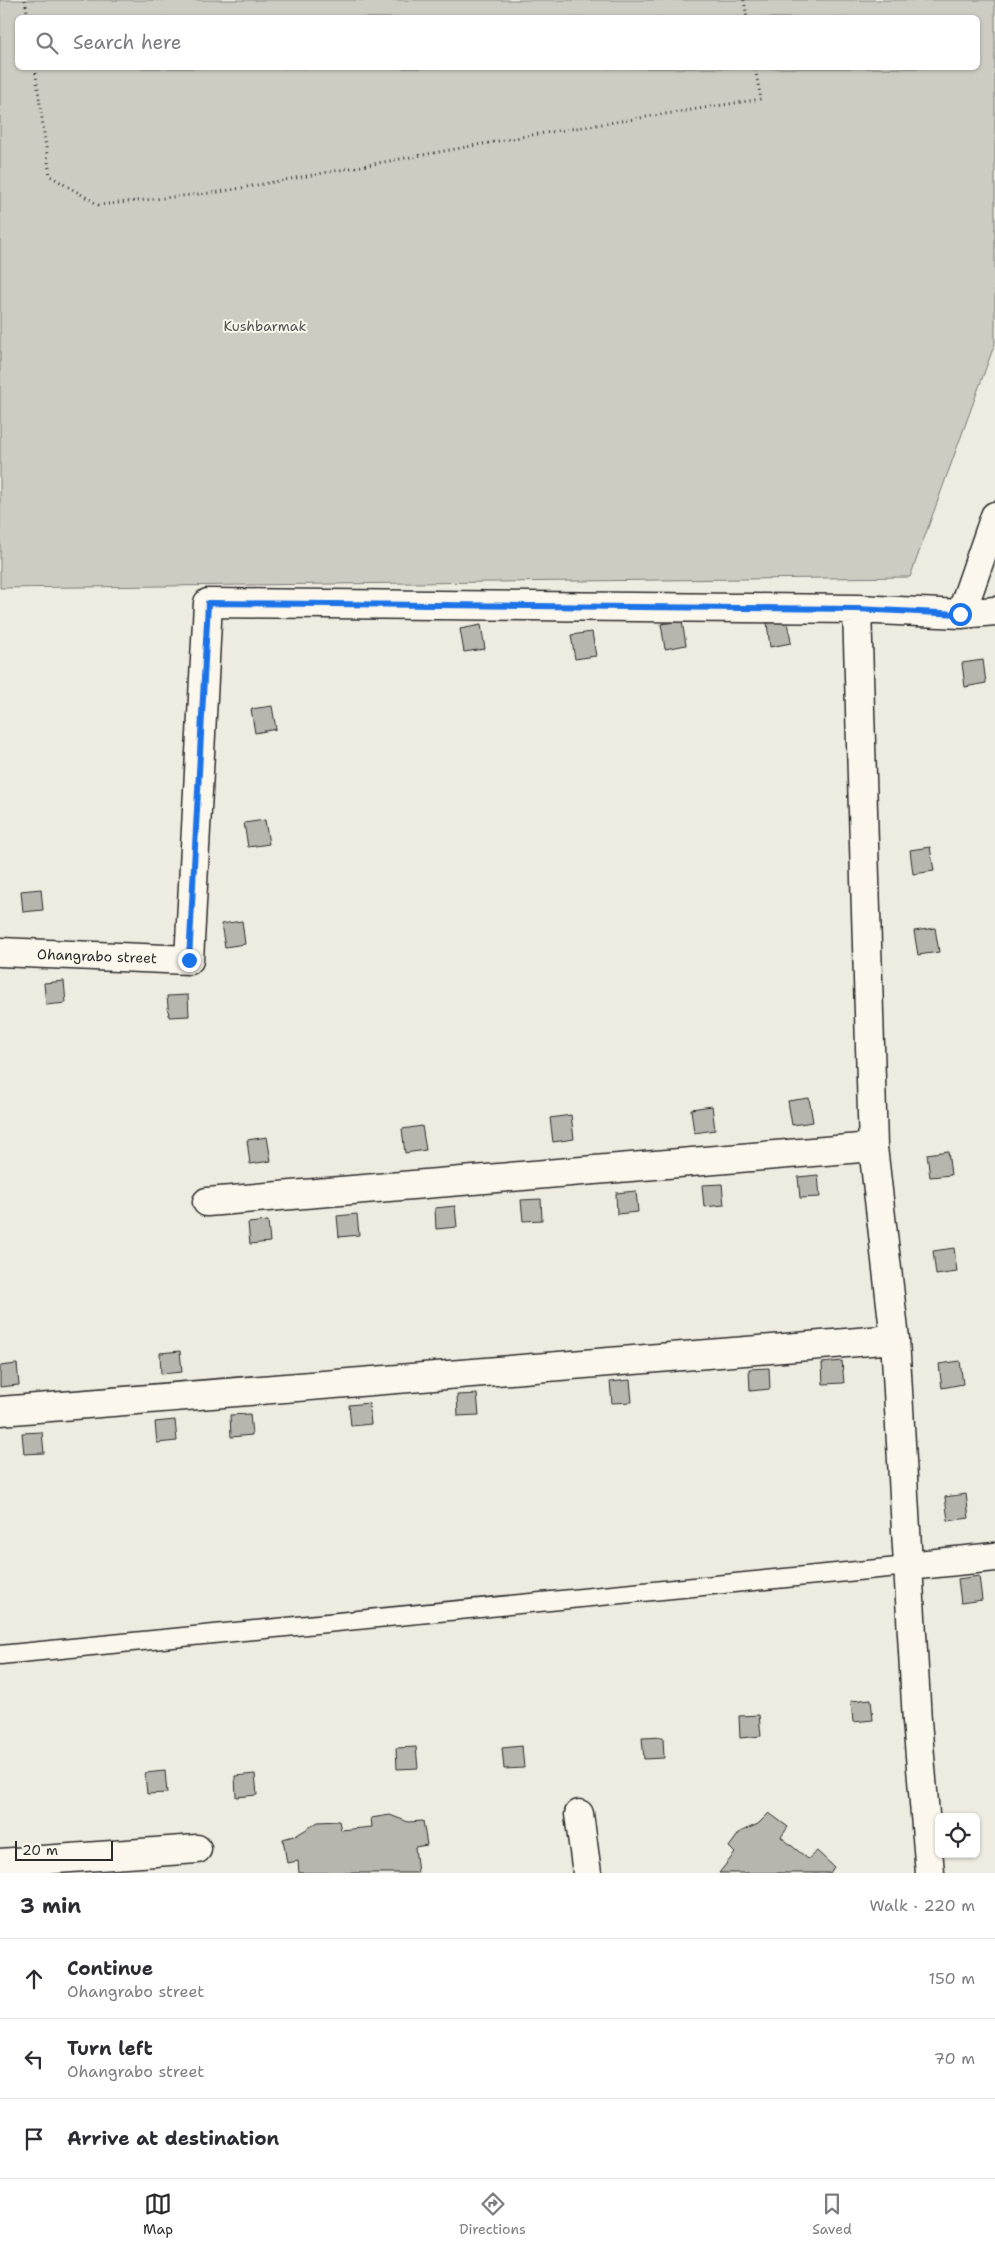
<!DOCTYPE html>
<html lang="en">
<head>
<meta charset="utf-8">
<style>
	:root { --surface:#fff; --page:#f2f2f3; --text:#2b2b33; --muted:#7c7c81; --line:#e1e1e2; --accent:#2b2b2b }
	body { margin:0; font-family:"Shantell Sans",sans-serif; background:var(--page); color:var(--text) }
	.controls { position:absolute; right:15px; bottom:15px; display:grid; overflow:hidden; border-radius:8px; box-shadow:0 1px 4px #0004 }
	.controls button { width:45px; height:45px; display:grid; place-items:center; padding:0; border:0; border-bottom:1px solid var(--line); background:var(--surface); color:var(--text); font:25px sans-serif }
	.scale { position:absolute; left:15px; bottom:12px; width:98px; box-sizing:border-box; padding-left:5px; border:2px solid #2b2b2b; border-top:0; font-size:14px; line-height:18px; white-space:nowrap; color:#2b2b2b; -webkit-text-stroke:4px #fbf7ec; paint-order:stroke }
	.stop { position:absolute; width:15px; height:15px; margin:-11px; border:4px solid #1a73e8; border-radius:50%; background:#fff }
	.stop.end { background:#1a73e8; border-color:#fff; box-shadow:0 1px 5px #0008 }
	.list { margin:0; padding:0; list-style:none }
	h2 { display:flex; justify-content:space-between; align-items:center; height:65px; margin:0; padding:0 20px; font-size:21px }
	h2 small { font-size:16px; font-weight:400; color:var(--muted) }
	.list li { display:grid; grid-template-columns:32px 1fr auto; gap:15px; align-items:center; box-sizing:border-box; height:80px; padding:0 20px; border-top:1px solid var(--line) }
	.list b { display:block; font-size:19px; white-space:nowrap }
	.list p { margin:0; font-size:16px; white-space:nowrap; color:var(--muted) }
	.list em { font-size:16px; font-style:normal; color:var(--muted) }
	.icon { flex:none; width:28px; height:28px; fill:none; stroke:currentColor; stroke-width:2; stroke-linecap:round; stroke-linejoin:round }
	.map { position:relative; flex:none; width:995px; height:1873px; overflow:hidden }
	.search { position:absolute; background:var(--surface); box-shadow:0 1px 4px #0004; left:15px; right:15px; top:15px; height:55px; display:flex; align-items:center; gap:12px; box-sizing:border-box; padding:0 18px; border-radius:8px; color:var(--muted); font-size:19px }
	.sheet { height:305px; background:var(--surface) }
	nav { display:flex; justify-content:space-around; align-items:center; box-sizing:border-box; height:70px; border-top:1px solid var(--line); background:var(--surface); font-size:14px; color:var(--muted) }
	nav a { display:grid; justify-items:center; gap:2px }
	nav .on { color:var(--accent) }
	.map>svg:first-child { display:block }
	.green { fill:#cecbc2; stroke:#7c7b76; fill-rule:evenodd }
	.building { fill:#b8b5ae; stroke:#2b2b2b }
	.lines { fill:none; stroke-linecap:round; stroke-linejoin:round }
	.service-casing { stroke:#2b2b2b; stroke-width:21 }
	.minor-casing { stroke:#2b2b2b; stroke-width:31 }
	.path { stroke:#2b2b2b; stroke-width:3; stroke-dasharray:1 4; stroke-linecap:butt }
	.service { stroke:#fbf7ec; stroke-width:18 }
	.minor { stroke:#fbf7ec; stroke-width:28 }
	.route { stroke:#1a73e8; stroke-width:6 }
	.labels { text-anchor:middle; stroke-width:4; stroke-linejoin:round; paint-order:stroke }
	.park-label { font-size:14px; fill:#545351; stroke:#fbf7ec }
	.street-label { font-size:14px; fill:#2b2b2b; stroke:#fbf7ec }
</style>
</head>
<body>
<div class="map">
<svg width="995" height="1873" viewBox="0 0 995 1873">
	<rect width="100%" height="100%" fill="#eeebe0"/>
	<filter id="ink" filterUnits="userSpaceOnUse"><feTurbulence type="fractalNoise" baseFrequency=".02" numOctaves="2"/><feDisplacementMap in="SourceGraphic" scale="10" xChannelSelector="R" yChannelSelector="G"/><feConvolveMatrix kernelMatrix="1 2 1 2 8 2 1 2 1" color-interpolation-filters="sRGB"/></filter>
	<g filter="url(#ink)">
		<path class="green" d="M0,0H995V343L910,577L0,588ZM18,18H978V68H18Z"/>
		<path class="building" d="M788,620L791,643L770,647L767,623Z
			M682,621L686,645L665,649L661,624Z
			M481,625L485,649L464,652L460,629Z
			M592,632L596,656L575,659L571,635Z
			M983,660L986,683L965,687L962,663Z
			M272,706L276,729L255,733L251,709Z
			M265,820L269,844L248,847L244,823Z
			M930,847L934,871L913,874L910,850Z
			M41,889L43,910L23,912L21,891Z
			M242,921L245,944L225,947L221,924Z
			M935,928L939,952L918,955L914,931Z
			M64,981L66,1003L46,1005L44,983Z
			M188,995L189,1016L169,1017L167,996Z
			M809,1098L813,1122L792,1125L788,1101Z
			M712,1106L715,1130L694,1133L691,1109Z
			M571,1115L574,1139L553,1142L550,1118Z
			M422,1126L426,1150L405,1153L402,1129Z
			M267,1137L271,1161L250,1164L247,1140Z
			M948,1151L951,1175L930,1177L927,1154Z
			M818,1175L820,1197L800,1198L798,1177Z
			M722,1184L724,1205L704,1207L702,1185Z
			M636,1191L638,1212L617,1214L616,1193Z
			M541,1199L542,1220L523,1221L521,1200Z
			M455,1206L457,1227L436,1229L435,1208Z
			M357,1214L359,1235L339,1237L337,1216Z
			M268,1221L270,1242L250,1244L248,1223Z
			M954,1248L957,1272L936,1275L933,1251Z
			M180,1351L182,1372L161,1374L160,1353Z
			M842,1361L844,1383L823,1384L822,1363Z
			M960,1361L963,1384L942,1388L939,1364Z
			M17,1364L19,1385L0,1387V1366Z
			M769,1368L770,1389L750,1391L749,1369Z
			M630,1380L632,1402L612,1403L610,1382Z
			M477,1394L479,1415L458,1416L457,1395Z
			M369,1403L371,1424L351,1426L349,1405Z
			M250,1414L252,1435L231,1437L230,1415Z
			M175,1420L177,1441L157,1443L155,1422Z
			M42,1432L44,1453L24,1454L22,1433Z
			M966,1494L969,1518L948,1521L945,1497Z
			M979,1576L982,1600L961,1603L958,1579Z
			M871,1699L873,1720L853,1722L851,1701Z
			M759,1715L761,1736L740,1738L739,1716Z
			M663,1737L664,1758L644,1759L642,1738Z
			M522,1746L524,1768L504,1769L502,1748Z
			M416,1747L418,1768L397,1769L396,1748Z
			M165,1771L167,1793L147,1794L145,1773Z
			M255,1774L257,1795L236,1797L235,1776Z
			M769,1813L788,1827L781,1837L808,1859L817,1851L834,1867L830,1873H719L735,1853L729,1847L740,1832L758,1824Z
			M390,1815L408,1822L423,1821L427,1845L415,1847L418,1873H299L298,1861L287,1863L283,1839L297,1835L318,1822L339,1821L341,1830L372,1827L371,1818Z"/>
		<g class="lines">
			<defs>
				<path id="service" d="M0,1655L908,1566"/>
				<path id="minor" d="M857,609L873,1147L895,1339L917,1721L930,1873
					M961,614L995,516
					M0,952L189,960L208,603L857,609L961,614L995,611
					M207,1202L873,1147
					M0,1411L895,1339
					M908,1566L995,1557
					M579,1814L587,1873
					M0,1863L197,1849"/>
			</defs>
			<use href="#service" class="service-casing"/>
			<use href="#minor" class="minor-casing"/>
			<path class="path" d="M25,0L28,18
				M744,0L747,18
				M35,68L50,176L99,205L219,192L532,135L761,99L755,68"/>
			<use href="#service" class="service"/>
			<use href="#minor" class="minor"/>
		</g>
	</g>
	<g class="lines" filter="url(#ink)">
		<path class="route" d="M189,960L208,603L857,609L960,614"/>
	</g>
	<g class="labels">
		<g class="park-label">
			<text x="265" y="331">Kushbarmak</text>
		</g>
		<g class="street-label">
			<text transform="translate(97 956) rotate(2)" y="5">Ohangrabo street</text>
		</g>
	</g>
</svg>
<div class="controls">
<button><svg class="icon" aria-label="locate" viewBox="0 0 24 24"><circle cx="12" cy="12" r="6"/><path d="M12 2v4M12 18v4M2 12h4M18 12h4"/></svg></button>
</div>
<div class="scale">20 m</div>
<div class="stop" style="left:960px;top:614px"></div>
<div class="stop end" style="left:189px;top:960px"></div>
<div class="search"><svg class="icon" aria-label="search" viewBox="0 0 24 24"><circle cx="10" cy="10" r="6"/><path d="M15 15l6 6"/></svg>Search here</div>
</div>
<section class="sheet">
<h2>3 min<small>Walk · 220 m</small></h2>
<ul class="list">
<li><svg class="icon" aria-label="ahead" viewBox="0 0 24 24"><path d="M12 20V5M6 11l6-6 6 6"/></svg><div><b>Continue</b><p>Ohangrabo street</p></div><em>150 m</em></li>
<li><svg class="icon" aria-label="left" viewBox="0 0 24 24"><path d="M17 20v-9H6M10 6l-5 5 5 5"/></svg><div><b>Turn left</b><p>Ohangrabo street</p></div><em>70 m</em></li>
<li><svg class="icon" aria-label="arrive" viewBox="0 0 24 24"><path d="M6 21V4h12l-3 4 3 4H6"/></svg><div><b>Arrive at destination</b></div></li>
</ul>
</section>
<nav>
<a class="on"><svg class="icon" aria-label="map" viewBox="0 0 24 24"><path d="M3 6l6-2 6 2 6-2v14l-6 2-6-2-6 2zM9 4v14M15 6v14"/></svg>Map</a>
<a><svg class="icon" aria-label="directions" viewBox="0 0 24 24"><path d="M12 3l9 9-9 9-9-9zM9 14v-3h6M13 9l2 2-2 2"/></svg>Directions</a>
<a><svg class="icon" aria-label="saved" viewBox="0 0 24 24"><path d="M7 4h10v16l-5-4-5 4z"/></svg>Saved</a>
</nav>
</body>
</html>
